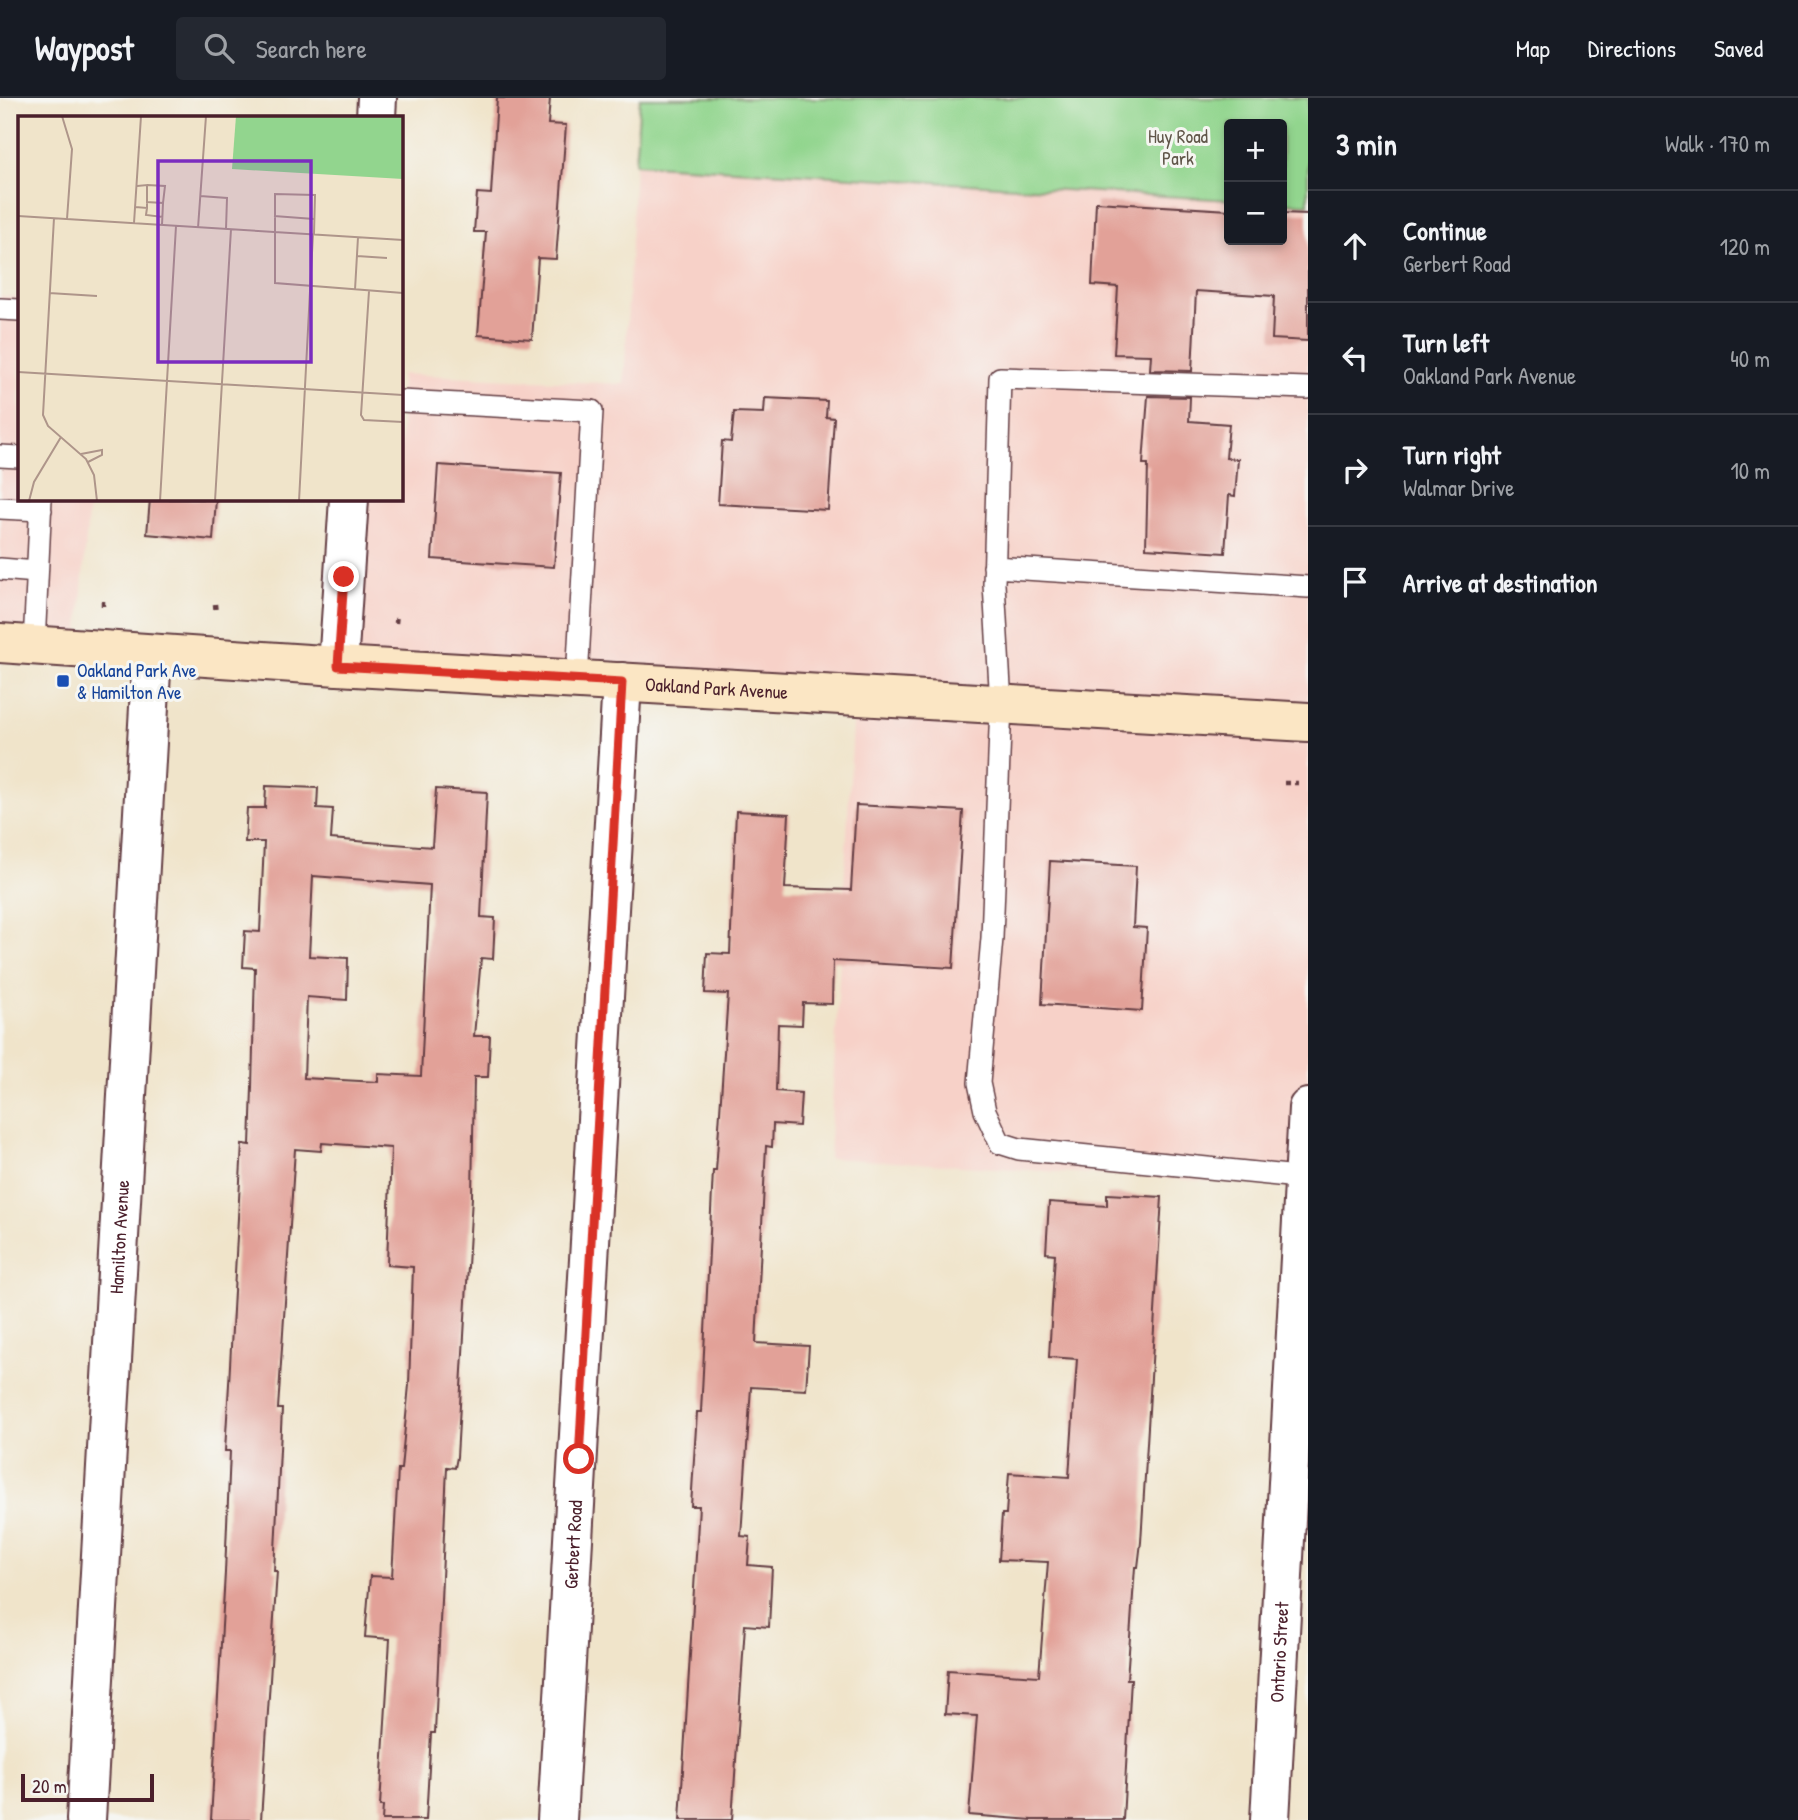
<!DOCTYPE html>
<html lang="en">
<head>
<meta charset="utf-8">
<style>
	:root { --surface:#171b24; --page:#242831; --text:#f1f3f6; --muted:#9ea1a6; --line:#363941 }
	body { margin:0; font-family:"Patrick Hand",sans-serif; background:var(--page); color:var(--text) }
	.controls { position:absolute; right:21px; top:21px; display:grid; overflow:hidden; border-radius:7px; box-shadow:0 4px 10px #0003 }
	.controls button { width:63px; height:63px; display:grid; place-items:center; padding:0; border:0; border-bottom:2px solid var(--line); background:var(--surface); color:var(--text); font:35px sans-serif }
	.scale { position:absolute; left:21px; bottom:18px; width:133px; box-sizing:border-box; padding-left:7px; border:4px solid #4a1f2b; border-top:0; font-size:19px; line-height:24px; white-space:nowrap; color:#4a1f2b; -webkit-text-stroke:5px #f6f6f2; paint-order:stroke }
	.stop { position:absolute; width:21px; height:21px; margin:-16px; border:5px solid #d93025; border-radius:50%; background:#fff }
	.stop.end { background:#d93025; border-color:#fff; box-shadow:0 2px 7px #0008 }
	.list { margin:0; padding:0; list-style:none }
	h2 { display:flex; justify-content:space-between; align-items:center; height:91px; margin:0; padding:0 28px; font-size:30px }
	h2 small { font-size:23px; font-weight:400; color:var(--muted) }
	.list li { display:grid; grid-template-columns:46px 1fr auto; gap:21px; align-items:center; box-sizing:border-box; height:112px; padding:0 28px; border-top:2px solid var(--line) }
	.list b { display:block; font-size:26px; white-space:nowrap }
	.list p { margin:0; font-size:23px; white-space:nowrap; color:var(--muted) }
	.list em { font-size:23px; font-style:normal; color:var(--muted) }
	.icon { flex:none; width:38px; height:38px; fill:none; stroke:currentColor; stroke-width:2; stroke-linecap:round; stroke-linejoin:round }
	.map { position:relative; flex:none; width:1308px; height:1722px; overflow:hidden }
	header { display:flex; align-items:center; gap:42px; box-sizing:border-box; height:98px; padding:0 35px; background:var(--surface); border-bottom:2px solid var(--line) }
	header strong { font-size:33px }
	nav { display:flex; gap:38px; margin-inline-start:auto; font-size:24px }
	.search { width:490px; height:63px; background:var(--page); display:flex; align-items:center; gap:18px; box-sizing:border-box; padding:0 24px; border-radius:7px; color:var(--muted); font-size:26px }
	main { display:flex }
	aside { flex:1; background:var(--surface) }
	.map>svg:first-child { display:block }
	.built { fill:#f7d1c8 }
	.green { fill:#92d58e; stroke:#6e7a5c; stroke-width:2 }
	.building { fill:#e2a198; fill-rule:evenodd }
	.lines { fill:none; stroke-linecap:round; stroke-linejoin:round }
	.service-casing { stroke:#633d43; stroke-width:24 }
	.minor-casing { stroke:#633d43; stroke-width:42 }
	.secondary-casing { stroke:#633d43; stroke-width:42 }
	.path { stroke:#633d43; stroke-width:4.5; stroke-dasharray:5 5; stroke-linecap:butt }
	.service { stroke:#fff; stroke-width:21 }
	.minor { stroke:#fff; stroke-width:38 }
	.secondary { stroke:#fbe6c4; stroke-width:38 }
	.route { stroke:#d93025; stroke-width:9 }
	.transit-dot { fill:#1a4fb4; stroke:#f6f6f2; stroke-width:2.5 }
	.labels { text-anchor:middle; stroke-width:6; stroke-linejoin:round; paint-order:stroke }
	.park-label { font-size:19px; fill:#605649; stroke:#f6f6f2 }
	.transit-label { font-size:19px; fill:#164399; stroke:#f6f6f2; text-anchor:start }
	.street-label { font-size:19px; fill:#4a1f2b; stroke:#f6f6f2 }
	.inset-road { fill:none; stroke:#ae958a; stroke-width:2 }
	.view { fill:#7b2cbf; fill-opacity:0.15; stroke:#7b2cbf; stroke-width:3.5 }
	.inset-edge { fill:none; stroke:#4a1f2b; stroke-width:3.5 }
</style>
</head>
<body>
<header>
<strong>Waypost</strong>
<div class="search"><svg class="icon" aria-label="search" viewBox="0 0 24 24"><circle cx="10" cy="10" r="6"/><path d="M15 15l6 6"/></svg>Search here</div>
<nav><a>Map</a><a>Directions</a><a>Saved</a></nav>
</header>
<main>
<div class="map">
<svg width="1308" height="1722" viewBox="0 0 1308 1722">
	<rect width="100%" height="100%" fill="#f6f6f2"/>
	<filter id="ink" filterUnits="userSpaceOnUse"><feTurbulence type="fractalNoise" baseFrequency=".0143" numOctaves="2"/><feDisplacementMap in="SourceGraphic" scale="14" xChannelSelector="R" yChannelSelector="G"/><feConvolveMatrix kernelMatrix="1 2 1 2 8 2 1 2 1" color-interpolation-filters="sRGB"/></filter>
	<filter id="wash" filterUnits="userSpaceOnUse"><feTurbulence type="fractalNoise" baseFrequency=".00686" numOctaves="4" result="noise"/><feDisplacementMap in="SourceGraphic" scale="28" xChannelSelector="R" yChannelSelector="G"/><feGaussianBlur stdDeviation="1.57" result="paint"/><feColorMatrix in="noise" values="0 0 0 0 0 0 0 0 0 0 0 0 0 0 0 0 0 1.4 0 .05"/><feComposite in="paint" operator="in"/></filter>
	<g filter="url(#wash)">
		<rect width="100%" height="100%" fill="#f0e4ca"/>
		<path class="built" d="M635,66L1229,102V142H1282V105L1308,106V1089L829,1060L855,592L338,561L351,401H401V276L624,286Z
			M0,198L19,199V401H89L78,544L0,538Z"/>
		<path class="green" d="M640,0H1308V106L1282,105V26H1229V102L635,66Z"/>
		<g id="blocks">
			<path class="building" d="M497,0H550L548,26L566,27L556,161L538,160L532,241L478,237L486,134H474L477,95L491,96Z
				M1096,104L1229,112V142H1282V115L1308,116V243L1272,241L1274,198L1196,193L1192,273L1150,272L1151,257L1114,256L1118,189L1092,187Z
				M1148,298L1190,299L1189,323L1229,326L1226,360L1238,361L1235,398L1229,397L1225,455L1146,450L1148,366H1143Z
				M765,300L827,303L826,319L834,320L828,412L718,406L722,343L731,344L734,314L764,315Z
				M438,367L561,375L554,469L432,461Z
				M150,401H216L213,442L147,436Z
				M266,688L318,690L317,710L333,711L331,741L432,749L436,691L487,694L481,819L495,820L493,861L481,860L474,938H490L488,979H474L472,1099L457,1359L455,1370L447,1369L435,1635H431L426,1722H382L383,1708H380L390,1541L365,1539L370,1478L392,1479L398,1371H401L409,1287L413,1169L387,1167L391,1050L322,1045L321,1053L295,1051L278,1311H282L274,1473H277L261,1722H211L225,1475L230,1353H225L229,1286L242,1046L250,1047L252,990L255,870L243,869L245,833L260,834L264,744H245L247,710H265ZM313,778L430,787L421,978L378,976V984L304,980L307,899L347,902L348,860L309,858Z
				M856,707L963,713L953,870L833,863L832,906L803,905L802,927L778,926L776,993L801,995L799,1028L773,1026L772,1049L766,1048L756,1245L809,1248L806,1292L751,1289L741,1438L750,1439L748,1467L772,1469L769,1529L745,1527L732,1722H680L699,1408H691L697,1314H701L713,1073H716L728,896L705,895L707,855L730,856L736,713L789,716L785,790L851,792Z
				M1050,763L1136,768L1133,829L1147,830L1142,913L1042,906Z
				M1107,1096L1162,1099L1141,1444L1138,1469H1135L1127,1581H1131L1123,1722H1032L969,1717L977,1618L945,1616L948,1572L1039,1578L1048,1464L999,1462L1002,1416H1006L1009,1375L1069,1379L1077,1261L1049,1259L1055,1156L1046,1155L1049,1104L1107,1108Z"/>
		</g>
	</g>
	<g filter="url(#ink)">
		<use href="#blocks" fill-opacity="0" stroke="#633d43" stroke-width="2"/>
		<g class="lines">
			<defs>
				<path id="service" d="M0,211L19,212
					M1308,290L1000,280L994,486L1001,606L992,840L979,985L985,1013L1000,1045L1019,1051L1308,1080
					M401,303L592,313L577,582
					M0,358L19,359
					M0,410L41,412
					M994,469L1308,489
					M0,471L37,474
					M34,547L41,401"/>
				<g id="minor">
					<path d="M376,19L377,0"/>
					<path d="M338,568L349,401"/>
					<path id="s1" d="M86,1722L152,556"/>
					<path id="s2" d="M557,1722L622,584"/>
					<path id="s3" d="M1270,1722L1308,1010"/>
				</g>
				<g id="secondary">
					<path id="s4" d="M0,545L338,568L1308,624"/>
				</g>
			</defs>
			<use href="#service" class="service-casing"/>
			<use href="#minor" class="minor-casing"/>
			<use href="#secondary" class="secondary-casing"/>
			<path class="path" d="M215,506L216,516
				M103,508V501
				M396,525L397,516
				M1284,685H1298"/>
			<use href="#service" class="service"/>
			<use href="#minor" class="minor"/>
			<use href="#secondary" class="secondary"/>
		</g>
	</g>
	<g class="lines" filter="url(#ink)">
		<path class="route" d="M344,479L338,568L622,584L579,1361"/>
	</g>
	<rect class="transit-dot" x="56" y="576" width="14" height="14" rx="3.5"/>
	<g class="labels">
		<g class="park-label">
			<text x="1178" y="45">Huy Road<tspan x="1178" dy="22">Park</tspan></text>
		</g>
		<g class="transit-label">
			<text x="77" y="579">Oakland Park Ave<tspan x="77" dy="22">&amp; Hamilton Ave</tspan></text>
		</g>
		<g class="street-label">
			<text dy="7" stroke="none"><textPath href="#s4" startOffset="718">Oakland Park Avenue</textPath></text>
			<text dy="7" stroke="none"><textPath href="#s1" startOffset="584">Hamilton Avenue</textPath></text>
			<text dy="7" stroke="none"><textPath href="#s2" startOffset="276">Gerbert Road</textPath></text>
			<text dy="7" stroke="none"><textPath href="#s3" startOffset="168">Ontario Street</textPath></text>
		</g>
	</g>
	<g transform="translate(18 18)">
		<rect width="385" height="385" fill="#f0e4ca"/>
		<path d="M218,0H385V63L214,53Z" fill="#92d58e"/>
		<path class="inset-road" d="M44,0L54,33L49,103M129,69L147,70L145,87M182,80L209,82L208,113M128,86L145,87L144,109M117,91L129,92V69L119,70M129,92L128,99L145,101M0,100L385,124M256,100L296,103M36,102L25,299L30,310L68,343L76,359L79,385M116,107L123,0M180,112L188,0M296,118L297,79L257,78V167L385,177M339,140L369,142M337,174L340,121M351,175L343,299L346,304L385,306M31,177L79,180M0,256L385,279M63,338L84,334V339L70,346M11,385L16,366L43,321M142,385L158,110M197,385L213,113M281,385L295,118"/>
		<path class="view" d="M140,45H293V246H140Z"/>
		<rect width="385" height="385" class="inset-edge"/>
	</g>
</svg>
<div class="controls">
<button>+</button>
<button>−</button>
</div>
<div class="scale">20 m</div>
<div class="stop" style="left:579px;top:1361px"></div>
<div class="stop end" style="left:344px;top:479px"></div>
</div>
<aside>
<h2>3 min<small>Walk · 170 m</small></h2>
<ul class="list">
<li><svg class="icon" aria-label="ahead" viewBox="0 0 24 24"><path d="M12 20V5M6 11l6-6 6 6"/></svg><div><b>Continue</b><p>Gerbert Road</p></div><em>120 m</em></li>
<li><svg class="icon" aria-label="left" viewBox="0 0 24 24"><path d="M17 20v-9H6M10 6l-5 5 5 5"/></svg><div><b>Turn left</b><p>Oakland Park Avenue</p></div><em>40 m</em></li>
<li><svg class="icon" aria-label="right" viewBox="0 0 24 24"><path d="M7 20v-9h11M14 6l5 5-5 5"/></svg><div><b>Turn right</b><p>Walmar Drive</p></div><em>10 m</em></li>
<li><svg class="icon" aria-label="arrive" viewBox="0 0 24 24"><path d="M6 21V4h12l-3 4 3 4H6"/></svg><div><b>Arrive at destination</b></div></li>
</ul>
</aside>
</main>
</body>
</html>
